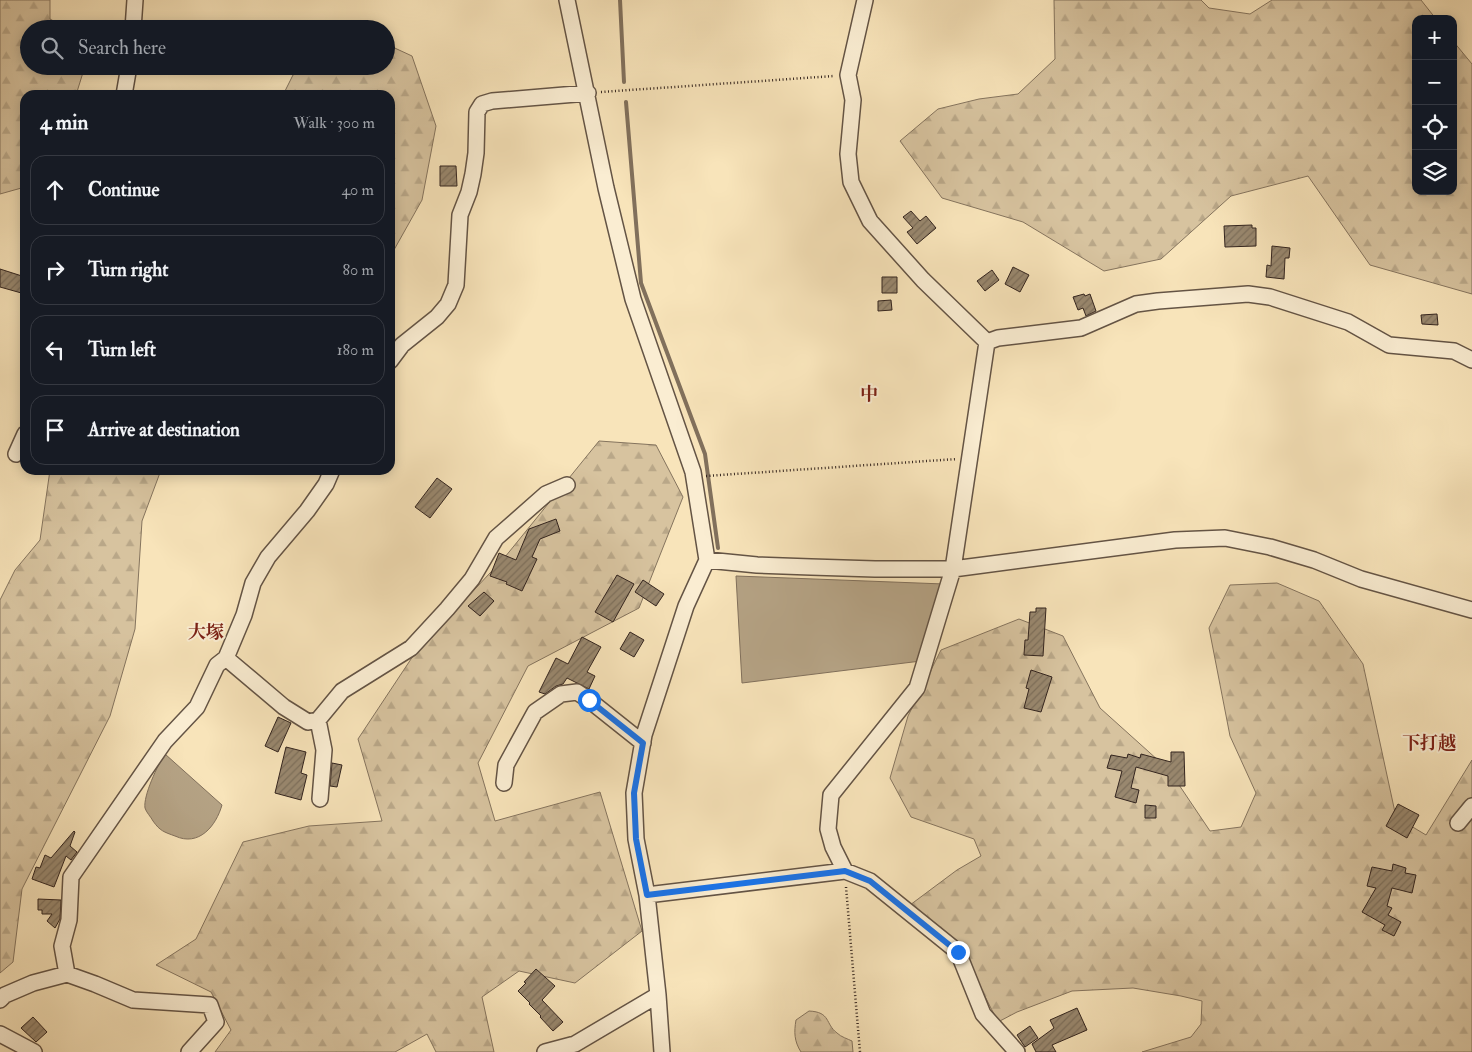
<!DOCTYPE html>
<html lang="en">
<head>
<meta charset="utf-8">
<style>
	:root { --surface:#171b24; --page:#20242c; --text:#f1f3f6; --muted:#9ea1a6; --line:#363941 }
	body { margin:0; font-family:"IM FELL Double Pica","Noto Serif JP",serif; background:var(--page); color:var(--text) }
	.controls { position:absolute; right:15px; top:15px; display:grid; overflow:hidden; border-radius:10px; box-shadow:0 2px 12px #0003 }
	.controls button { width:45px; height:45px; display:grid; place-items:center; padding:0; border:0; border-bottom:1px solid var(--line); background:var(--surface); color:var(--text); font:25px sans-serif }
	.stop { position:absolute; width:15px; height:15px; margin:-11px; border:4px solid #1a73e8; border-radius:50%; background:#fff }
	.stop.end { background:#1a73e8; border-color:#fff; box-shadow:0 1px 5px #0008 }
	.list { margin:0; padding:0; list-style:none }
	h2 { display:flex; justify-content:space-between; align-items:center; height:65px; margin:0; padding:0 20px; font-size:21px }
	h2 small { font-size:16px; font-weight:400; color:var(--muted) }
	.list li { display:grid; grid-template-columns:32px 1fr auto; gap:15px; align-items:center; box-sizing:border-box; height:70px; margin:0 10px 10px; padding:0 10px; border:1px solid var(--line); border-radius:15px }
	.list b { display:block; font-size:19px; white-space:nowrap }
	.list em { font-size:16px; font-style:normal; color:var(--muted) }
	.icon { flex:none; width:28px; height:28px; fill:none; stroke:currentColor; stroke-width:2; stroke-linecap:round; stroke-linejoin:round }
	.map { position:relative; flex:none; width:1472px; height:1052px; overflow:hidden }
	.search { position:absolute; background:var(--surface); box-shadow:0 2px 12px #0003; left:20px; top:20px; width:375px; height:55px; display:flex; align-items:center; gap:12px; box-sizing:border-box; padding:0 18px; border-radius:28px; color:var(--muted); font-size:19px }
	.panel { position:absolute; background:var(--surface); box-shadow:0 2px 12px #0003; left:20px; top:90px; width:375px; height:385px; border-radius:15px }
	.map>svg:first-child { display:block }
	.forest { fill:url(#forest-firs); stroke:#85745e }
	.water { fill:#b5a385; stroke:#81705c }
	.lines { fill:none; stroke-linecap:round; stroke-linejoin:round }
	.stream { stroke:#81705c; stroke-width:4 }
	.building { fill:url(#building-hatch); stroke:#33241e }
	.minor-casing { stroke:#645445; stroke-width:18 }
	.path { stroke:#33241e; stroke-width:2.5; stroke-dasharray:1 2.5; stroke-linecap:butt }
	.minor { stroke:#faedd2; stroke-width:15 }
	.route { stroke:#1a73e8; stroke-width:6 }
	.labels { text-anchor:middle; stroke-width:4; stroke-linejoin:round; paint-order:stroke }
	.neighbourhood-label { font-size:18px; font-weight:bold; fill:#7a1f14; stroke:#faedd2 }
</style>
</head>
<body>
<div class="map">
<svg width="1472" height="1052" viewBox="0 0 1472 1052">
	<defs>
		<pattern id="forest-firs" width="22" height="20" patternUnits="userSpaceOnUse" patternTransform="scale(1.25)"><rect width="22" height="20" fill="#d7c39f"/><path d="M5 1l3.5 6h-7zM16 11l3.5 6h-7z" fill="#b9a788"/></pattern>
		<pattern id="building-hatch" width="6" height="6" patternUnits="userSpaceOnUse" patternTransform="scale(1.25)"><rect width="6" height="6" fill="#99886f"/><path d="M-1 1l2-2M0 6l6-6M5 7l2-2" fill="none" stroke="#7d6f5b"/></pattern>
	</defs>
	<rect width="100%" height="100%" fill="#f8e4ba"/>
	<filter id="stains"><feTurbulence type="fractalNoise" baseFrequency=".004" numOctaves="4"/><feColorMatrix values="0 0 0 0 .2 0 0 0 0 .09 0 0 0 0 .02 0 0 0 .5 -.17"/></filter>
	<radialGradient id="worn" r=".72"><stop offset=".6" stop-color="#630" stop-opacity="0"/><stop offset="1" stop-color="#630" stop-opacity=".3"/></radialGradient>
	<path class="forest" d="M0,0H50V19L68,29H29V66H85L76,95H25V187L0,194Z
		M1054,0H1201L1209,8L1250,14L1272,0H1421L1436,19H1416V191H1453V41L1472,64V294L1370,265L1308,176L1231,196L1161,259L1104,271L1023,222L942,198L900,141L938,109L979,99L1018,94L1055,59Z
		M386,44L412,56L436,126L422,200L390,257V95H283L293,75L304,66H386Z
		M599,441L656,445L683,497L639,608L528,666L478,763L495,821L600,792L642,931L575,983L519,971L482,997L494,1052H436L427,1034L395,1052H215L231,1030L211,992L156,965L196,939L243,842L309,826L382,821L358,739L415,653L505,557Z
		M50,470H161L142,521L135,629L110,716L22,889L13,962L0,973V600L15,570L40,540Z
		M1277,583L1319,601L1363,664L1396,817L1426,835L1472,760V1052H1142L1191,1037L1201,1024L1202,1001L1181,996L1133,988L1072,991L1017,1012L998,1022L962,951L910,905L957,870L981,856L974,839L911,817L890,778L908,716L941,650L1019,619L1063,636L1100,708L1169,770L1210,831L1241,827L1256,793L1230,736L1209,628L1230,585Z
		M809,1011C831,1012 825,1024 837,1033C841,1037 848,1039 852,1041L853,1052H801C794,1041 794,1032 796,1020Z"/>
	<path class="water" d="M736,576L944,584L921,661L742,683Z
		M165,754L222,805C216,826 199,847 175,836C164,832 160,831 153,821C151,817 146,812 145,808C143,796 158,764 165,754Z"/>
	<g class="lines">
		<path class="stream" d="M620,0L624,82
			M626,102L641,283L705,454L718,548"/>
	</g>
	<path class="building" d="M440,166H456L457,186H440Z
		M911,211L920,221L926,216L936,228L917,244L907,232L913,228L903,217Z
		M1252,225V228H1256V246L1225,247L1224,226Z
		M1272,246L1290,248L1289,258H1285L1284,279L1266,277L1267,265L1271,266Z
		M1013,267L1029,275L1020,292L1005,284Z
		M0,269L25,277V294L0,287Z
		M992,270L999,280L985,291L977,281Z
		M882,277H897V293H882Z
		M1084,294L1085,296L1090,294L1096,311L1086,316L1083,308L1078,310L1073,297Z
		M891,300L892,310L878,311V301Z
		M1437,314L1438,325L1422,324L1421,315Z
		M437,478L452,489L430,518L415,507Z
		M556,519L560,531L540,539L532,557L537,559L522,591L506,584L507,582L490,576L499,553L516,560L529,529Z
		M617,575L634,584L613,622L595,612Z
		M643,580L664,594L656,606L635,592Z
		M484,592L494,601L480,616L468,606Z
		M1036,608H1046L1043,656L1024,655L1025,640H1028L1030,612H1036Z
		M630,632L644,640L634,657L620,649Z
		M582,637L601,647L587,672L595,676L589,689L567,678L563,684L556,686L545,694L539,692L556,658L568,664Z
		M1031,670L1052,677L1041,712L1024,708L1029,689L1026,688Z
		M278,717L291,723L278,752L265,746Z
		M286,747L306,752L301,773L307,775L301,800L275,793Z
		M1171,752H1184L1185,786H1168V776L1136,767L1131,788L1139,790L1136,803L1115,797L1122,771L1107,768L1111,755L1127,758L1128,754L1140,758L1141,754L1171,762Z
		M332,763L342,765L337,787L330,786Z
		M1398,804L1419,815L1407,838L1386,826Z
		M1145,805L1156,806V818H1145Z
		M74,831L75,832L70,846L77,852L71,860L66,856L54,887L32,879L36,867L40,868L45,855L51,858Z
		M1393,864L1406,868L1405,873L1416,875L1412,893L1392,888L1387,906L1392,908L1388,915L1401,922L1394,936L1382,930L1385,925L1362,912L1376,888L1367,886L1372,867L1392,871Z
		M38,899L61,900L60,919L55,928L47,921L52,914H42V910H38Z
		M536,969L555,986L542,1000L563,1022L553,1031L540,1017L541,1016L529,1004L530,1003L518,991L526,983L524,982Z
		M1077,1008L1087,1030L1052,1045L1056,1052H1036L1032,1044L1054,1028L1050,1020Z
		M33,1017L47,1032L36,1042L21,1028Z
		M1030,1026L1038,1038L1025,1047L1017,1035Z"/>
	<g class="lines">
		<defs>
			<path id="minor" d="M567,0L606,188L633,299L693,472L707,560L686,606L644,735L634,793L636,839L647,895L658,995L662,1052
				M865,0L848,75L853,100L848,154L851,182L870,221L923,280L987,342
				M133,29L135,0
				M124,95L129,66
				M987,342L953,569L917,688L831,795L828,829L833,847L845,871L870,881L958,952L983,1014L1017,1052
				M987,342L998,338L1081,328L1136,304L1158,301L1248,294L1270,297L1348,322L1389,345L1454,351L1472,360
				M390,361L402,345L437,317L448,304L456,285L460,215L469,192L473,174L476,153L477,112L482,104L492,101L588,93
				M16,454L25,434
				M707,560L757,565L811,567L875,569H953L1175,540L1225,538L1270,547L1314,560L1361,579L1472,610
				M226,658L284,707L308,722L318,720L342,691L411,648L447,609L472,579L496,538L546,494L567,485
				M318,720L324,750L320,799
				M504,783L506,765L535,712L561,694L577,692L589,700L643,743
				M1458,823L1472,806
				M647,895L845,871
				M67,974L62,946L69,920L71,877L165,741L197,707L217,665L226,658L244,615L253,583L268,557L307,511L326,484L332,470
				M0,1000L5,995L33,983L67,974L95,984L133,1000L210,1005L216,1022L189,1052
				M0,1034L34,1052
				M545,1052L575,1044L658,995"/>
		</defs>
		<use href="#minor" class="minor-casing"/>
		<path class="path" d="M601,92L834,76
			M706,476L957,459
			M846,887L860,1052"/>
		<use href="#minor" class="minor"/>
	</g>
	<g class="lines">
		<path class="route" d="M589,700L643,743L634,793L636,839L647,895L845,871L870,881L958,952"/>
	</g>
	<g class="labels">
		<g class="neighbourhood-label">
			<text x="869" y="400">中</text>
			<text x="206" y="638">大塚</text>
			<text x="1429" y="749">下打越</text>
		</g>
	</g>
	<rect width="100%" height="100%" filter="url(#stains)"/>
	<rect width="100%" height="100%" fill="url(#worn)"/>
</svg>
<div class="controls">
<button>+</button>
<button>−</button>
<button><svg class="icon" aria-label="locate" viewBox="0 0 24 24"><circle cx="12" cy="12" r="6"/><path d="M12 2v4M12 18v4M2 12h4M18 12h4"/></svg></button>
<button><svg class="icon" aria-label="layers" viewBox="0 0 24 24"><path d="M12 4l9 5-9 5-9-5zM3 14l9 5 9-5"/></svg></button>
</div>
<div class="stop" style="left:589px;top:700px"></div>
<div class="stop end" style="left:958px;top:952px"></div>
<div class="search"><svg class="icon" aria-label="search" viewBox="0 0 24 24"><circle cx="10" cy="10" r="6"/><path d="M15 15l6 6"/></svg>Search here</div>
<section class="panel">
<h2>4 min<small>Walk · 300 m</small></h2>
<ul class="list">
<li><svg class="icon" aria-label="ahead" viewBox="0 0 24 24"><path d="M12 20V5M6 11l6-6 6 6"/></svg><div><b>Continue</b></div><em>40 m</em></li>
<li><svg class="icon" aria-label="right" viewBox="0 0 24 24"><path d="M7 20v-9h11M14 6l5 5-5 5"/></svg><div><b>Turn right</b></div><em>80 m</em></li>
<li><svg class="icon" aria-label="left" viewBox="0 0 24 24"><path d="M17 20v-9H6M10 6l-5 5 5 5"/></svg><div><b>Turn left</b></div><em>180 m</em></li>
<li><svg class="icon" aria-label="arrive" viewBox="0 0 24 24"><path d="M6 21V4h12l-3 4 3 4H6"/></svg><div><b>Arrive at destination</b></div></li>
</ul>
</section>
</div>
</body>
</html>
